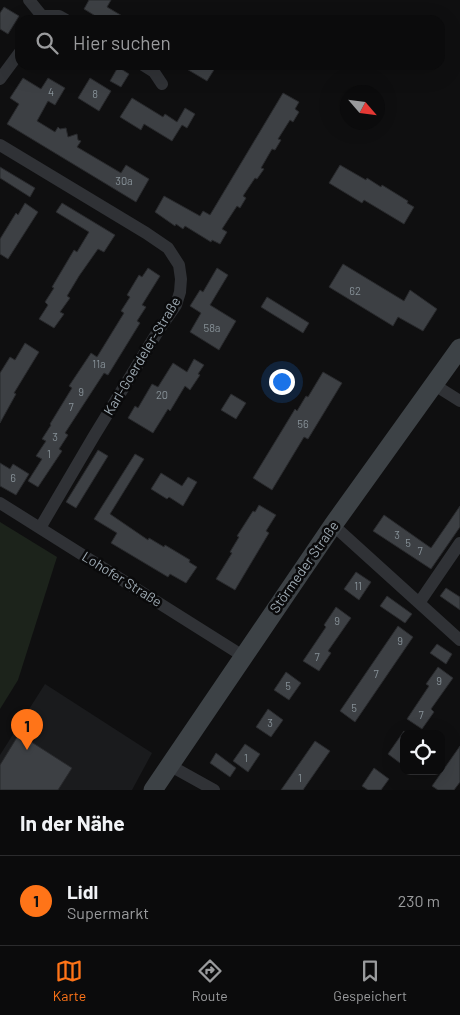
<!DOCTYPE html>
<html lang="de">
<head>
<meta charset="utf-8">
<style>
	:root { --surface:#0b0b0c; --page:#141415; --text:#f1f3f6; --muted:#9a9b9d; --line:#2b2b2d; --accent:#ff7418 }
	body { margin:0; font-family:Barlow,sans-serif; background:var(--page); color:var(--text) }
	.controls { position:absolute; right:15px; bottom:15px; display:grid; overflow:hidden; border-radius:10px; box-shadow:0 5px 20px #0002 }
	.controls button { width:45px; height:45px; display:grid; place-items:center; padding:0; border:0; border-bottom:1px solid var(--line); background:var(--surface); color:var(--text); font:25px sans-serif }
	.compass { position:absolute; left:340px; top:85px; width:45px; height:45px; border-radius:50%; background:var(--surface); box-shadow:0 5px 20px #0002; rotate:118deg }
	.you { position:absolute; left:281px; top:381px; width:18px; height:18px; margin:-12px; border:4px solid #fff; border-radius:50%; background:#1a73e8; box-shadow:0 0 0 8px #1a73e833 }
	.badge { display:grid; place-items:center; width:32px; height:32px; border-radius:50%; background:var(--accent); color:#111; font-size:16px; font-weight:700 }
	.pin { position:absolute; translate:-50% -41px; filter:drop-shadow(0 1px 2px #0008) }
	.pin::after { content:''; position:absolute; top:26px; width:18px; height:15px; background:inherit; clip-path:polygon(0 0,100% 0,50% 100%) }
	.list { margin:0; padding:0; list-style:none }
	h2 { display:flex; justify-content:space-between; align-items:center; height:65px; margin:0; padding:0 20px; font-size:21px }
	h2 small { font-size:16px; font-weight:400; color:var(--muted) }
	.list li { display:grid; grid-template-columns:32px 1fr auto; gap:15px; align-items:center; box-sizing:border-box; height:90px; padding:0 20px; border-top:1px solid var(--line) }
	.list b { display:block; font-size:19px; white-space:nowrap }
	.list p { margin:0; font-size:16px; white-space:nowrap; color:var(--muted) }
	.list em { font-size:16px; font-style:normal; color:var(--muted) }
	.icon { flex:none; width:28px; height:28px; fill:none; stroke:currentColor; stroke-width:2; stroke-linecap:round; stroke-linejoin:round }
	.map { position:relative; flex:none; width:460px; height:790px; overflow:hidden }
	.search { position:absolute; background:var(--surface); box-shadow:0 5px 20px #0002; left:15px; right:15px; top:15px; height:55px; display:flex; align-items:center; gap:12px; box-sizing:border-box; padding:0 18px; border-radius:15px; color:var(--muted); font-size:19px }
	.sheet { height:155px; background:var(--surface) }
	nav { display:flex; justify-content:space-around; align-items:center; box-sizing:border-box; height:70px; border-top:1px solid var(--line); background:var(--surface); font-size:14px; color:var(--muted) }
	nav a { display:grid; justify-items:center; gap:2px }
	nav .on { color:var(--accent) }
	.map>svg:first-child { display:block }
	.built { fill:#1a1b1d }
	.green { fill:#1c231b }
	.building { fill:#3d4044; stroke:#292a2d }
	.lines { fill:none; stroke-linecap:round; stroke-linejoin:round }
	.street { stroke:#303236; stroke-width:12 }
	.secondary { stroke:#3d4246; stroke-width:19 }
	.labels { text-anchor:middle; stroke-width:5; stroke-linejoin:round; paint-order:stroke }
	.number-label { font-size:11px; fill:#869097 }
	.street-label { font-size:14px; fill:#9eaab3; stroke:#0a0a0b }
</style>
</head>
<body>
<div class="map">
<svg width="460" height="790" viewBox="0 0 460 790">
	<rect width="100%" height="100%" fill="#0f0f10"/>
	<path class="built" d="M45,684L152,753L132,790H0V755Z"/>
	<path class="green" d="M0,522L57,557L18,680L0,709Z"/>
	<path class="building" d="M89,0H111L107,7L129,20H102L84,9Z
		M4,7L19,16L8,34L0,29V13Z
		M180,65H217L207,81Z
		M118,67L129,74L121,87L110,81Z
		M23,78L41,89L48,78L65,88L55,105L48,101L37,121L55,132L58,127L60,129L66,128L68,137L77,134L78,140L81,141L77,147L121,173L126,165L149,179L136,202L7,124L19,104L10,98Z
		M90,78L111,91L99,111L78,98Z
		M283,93L299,102L295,109L299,112L293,122L290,120L278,139L281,140L275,150L272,149L261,168L264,169L257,179L255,178L243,196L246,198L240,208L237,206L222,229L227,232L220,244L212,240L211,242L185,226L183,229L176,224L175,226L155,212L164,196L200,216L203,211L210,215Z
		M132,98L163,117L165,114L177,122L185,108L195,114L187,128L182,125L172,141L144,124L141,130L120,117Z
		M340,165L366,180L367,178L381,187L382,185L408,201L407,203L414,207L404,224L364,200L362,203L329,183Z
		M0,167L35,188L30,197L0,178Z
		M25,203L38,212L8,259L0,254V239L16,213L18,215Z
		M62,203L115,235L104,252L98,249L79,276L67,296L70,298L60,312L64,314L54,328L39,319L48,305L45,302L54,288L52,287L74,250L77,252L89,232L56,212Z
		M343,264L404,301L410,290L437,309L423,331L398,317L393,326L329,287Z
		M148,268L160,276L142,305L146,307L137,321L140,323L108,375L104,373L65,433L68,435L59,449L62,451L38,487L28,481L42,459L36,456L46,441L42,439L51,425L50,424L72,388L69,386L91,353L97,357L124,313L121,311L130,297L127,295L139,275L142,277Z
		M217,268L228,275L210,305L236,321L219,350L190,332L201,313L190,306L200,290L203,292Z
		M267,297L309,323L303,333L261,307Z
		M25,343L39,352L14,393L16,394L0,423V373L10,357L15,360Z
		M194,359L204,365L198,374L200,375L190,390L185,386L170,411L168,409L153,433L128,418L135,406L138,408L152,384L158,387L173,363L187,372Z
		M323,372L342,383L308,439L304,437L272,490L253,478L295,409L297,411L306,396L308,397Z
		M231,394L246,403L236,419L221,410Z
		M98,450L108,456L76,508L66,502Z
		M135,454L144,459L110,514L148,540L149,538L164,547L165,545L190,560L189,562L197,567L186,583L170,574L168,577L111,543L117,533L94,519Z
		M0,463L10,469L13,464L29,474L16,495L0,486Z
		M161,473L182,486L188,477L197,482L183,506L169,497L167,499L151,489Z
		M259,505L276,515L266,531L269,533L235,590L216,579L232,553L230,552L239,537L237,536L253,511L255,512Z
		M460,506V527L431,569L373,531L384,515L431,548Z
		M356,572L371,582L359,600L344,589Z
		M446,588L460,597V610L440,596Z
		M387,596L412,614L405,623L380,606Z
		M336,607L351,618L328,651L331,653L319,671L303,661L326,627L324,625Z
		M398,626L413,637L355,722L340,711Z
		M437,644L452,654L446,664L430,653Z
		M438,667L453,678L431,709L434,712L422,729L407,719L429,686L426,684Z
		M286,672L301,683L289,700L274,690Z
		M268,709L283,720L271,737L256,727Z
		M404,731V766L388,754Z
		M19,734L72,768L58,790H0V765Z
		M315,741L330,751L303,790H281Z
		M245,744L260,754L248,772L233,761Z
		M460,746V782L454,790H438L432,786Z
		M216,753L236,768L230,777L210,763Z
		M374,768L389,779L381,790H368L362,786Z"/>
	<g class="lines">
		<path class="street" d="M29,0L42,16
			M40,20L42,16H59L66,20
			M143,65L154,72L162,84
			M0,79L20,52
			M0,145L146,233L168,248L179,265L181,279L180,292L176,305L160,328L94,436L40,528
			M433,384L460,401
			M0,503L243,656
			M333,525L460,640
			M419,603L460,543
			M169,765L214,790"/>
		<path class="secondary" d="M153,790L333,525L460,348"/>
	</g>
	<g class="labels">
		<g class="number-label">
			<text x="51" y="96">4</text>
			<text x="95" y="98">8</text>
			<text x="124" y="185">30a</text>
			<text x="355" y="295">62</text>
			<text x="212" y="332">58a</text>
			<text x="99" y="368">11a</text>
			<text x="81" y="396">9</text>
			<text x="162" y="399">20</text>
			<text x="71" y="411">7</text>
			<text x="303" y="428">56</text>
			<text x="55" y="441">3</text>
			<text x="49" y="458">1</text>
			<text x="13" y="482">6</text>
			<text x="397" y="539">3</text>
			<text x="408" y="547">5</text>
			<text x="420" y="555">7</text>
			<text x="358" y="590">11</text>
			<text x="337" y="625">9</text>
			<text x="400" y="645">9</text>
			<text x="317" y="661">7</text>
			<text x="376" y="678">7</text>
			<text x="439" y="685">9</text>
			<text x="288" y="690">5</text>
			<text x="354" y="712">5</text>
			<text x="421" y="719">7</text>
			<text x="270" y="727">3</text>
			<text x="246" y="762">1</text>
			<text x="300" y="782">1</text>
		</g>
		<g class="street-label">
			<text transform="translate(142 356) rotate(-59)" y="5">Karl-Goerdeler-Straße</text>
			<text transform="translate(304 567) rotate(-55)" y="5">Störmeder Straße</text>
			<text transform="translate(122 579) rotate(32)" y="5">Lohofer Straße</text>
		</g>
	</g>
</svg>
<div class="controls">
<button><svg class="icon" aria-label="locate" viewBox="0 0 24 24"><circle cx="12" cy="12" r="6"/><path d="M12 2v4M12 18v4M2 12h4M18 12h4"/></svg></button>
</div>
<svg class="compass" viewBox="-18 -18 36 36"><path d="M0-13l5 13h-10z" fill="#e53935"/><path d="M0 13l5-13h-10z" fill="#9a9b9d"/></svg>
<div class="you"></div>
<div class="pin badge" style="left:27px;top:750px">1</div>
<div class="search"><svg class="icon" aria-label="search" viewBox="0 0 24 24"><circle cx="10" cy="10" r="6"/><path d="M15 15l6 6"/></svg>Hier suchen</div>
</div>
<section class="sheet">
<h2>In der Nähe<small></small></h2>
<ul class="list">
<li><span class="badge">1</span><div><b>Lidl</b><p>Supermarkt</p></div><em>230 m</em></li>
</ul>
</section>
<nav>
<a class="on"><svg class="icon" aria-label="map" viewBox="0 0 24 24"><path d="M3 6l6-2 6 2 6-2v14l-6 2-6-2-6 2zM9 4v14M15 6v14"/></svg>Karte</a>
<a><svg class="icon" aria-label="directions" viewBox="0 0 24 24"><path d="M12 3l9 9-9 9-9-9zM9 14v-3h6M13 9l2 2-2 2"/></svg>Route</a>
<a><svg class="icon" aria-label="saved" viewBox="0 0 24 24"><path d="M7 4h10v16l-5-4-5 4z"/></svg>Gespeichert</a>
</nav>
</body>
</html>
